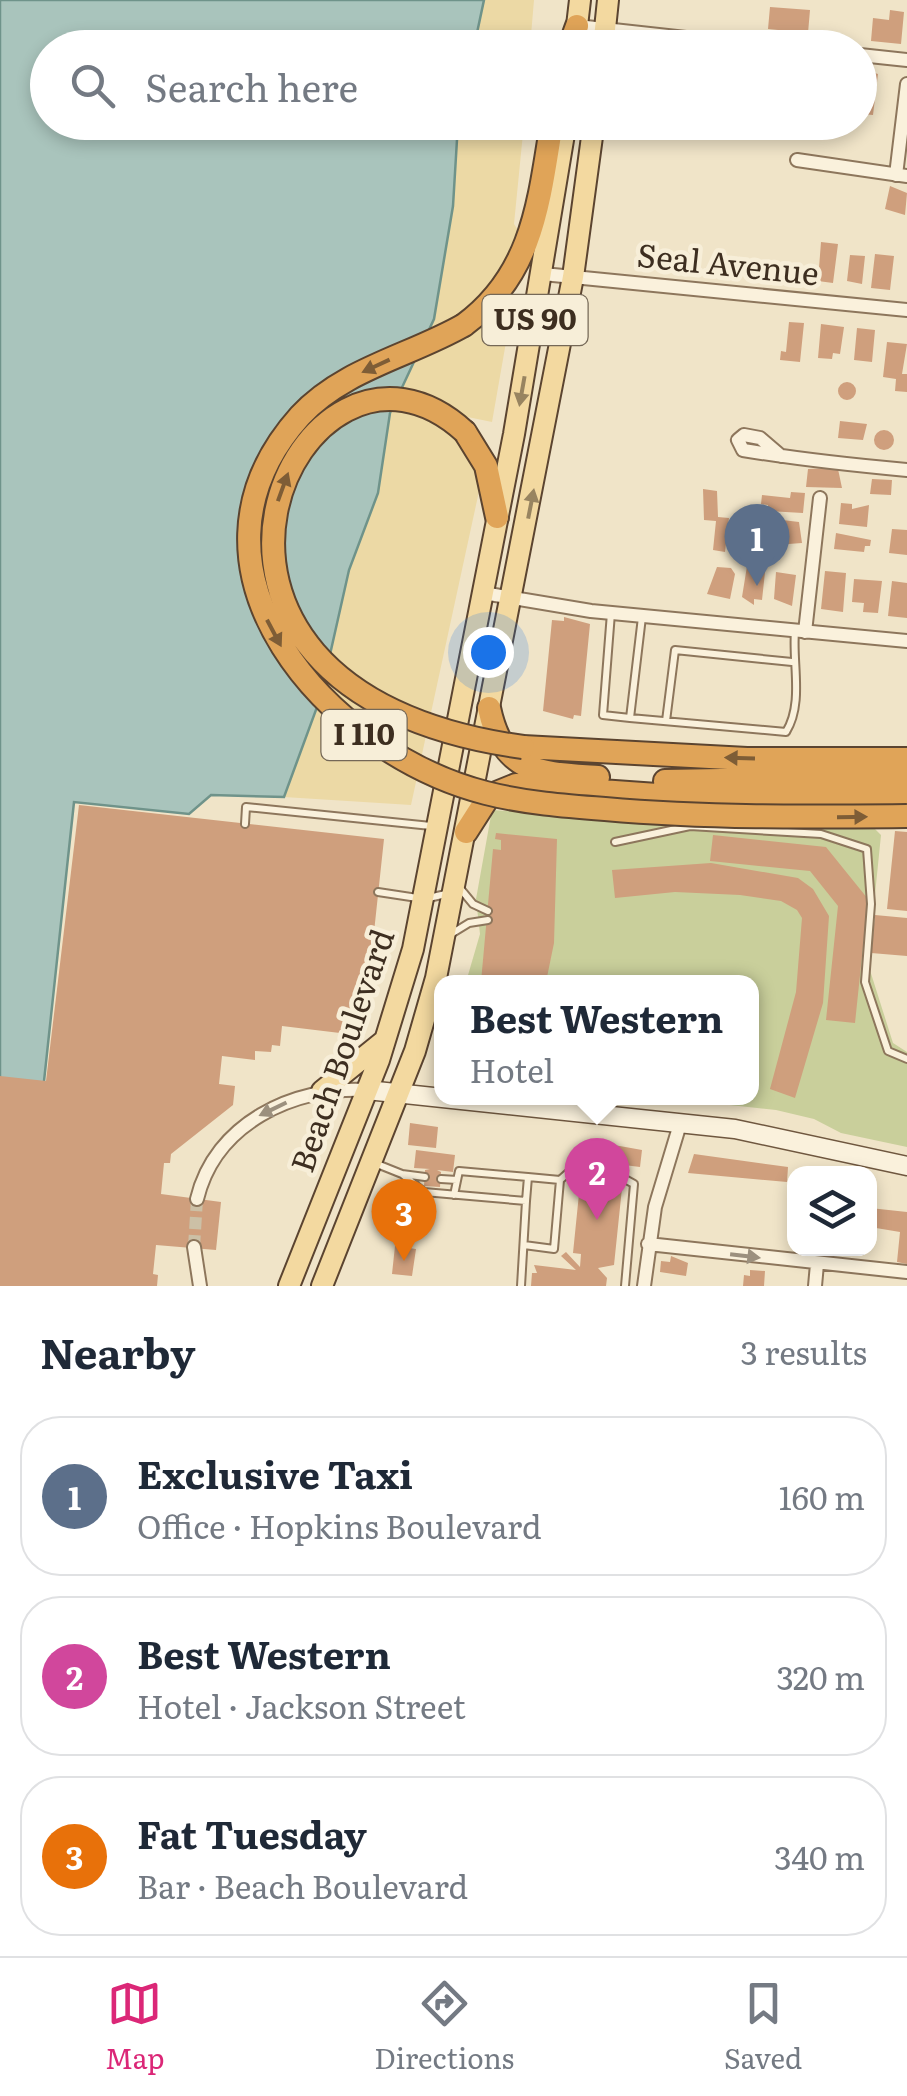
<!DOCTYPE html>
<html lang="en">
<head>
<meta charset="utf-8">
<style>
	:root { --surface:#fff; --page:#f2f2f3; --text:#1f2937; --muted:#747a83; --line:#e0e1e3; --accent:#db2777 }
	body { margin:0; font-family:Literata,serif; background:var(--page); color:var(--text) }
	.controls { position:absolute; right:30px; bottom:30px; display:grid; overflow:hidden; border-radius:20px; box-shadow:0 5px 15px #0003 }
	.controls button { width:90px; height:90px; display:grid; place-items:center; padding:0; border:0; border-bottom:2px solid var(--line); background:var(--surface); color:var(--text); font:50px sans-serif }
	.you { position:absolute; left:488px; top:652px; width:35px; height:35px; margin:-25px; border:8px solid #fff; border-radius:50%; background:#1a73e8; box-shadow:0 0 0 15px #1a73e833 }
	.badge { display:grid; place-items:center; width:65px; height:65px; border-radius:50%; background:var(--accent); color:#fff; font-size:32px; font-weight:700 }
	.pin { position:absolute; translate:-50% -82px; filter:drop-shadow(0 2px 5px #0008) }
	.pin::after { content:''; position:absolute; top:52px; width:35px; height:30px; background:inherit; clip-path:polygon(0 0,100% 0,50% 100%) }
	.popup { position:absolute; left:434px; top:975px; width:325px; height:130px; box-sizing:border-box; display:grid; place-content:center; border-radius:20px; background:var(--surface); filter:drop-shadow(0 2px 8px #0005); font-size:32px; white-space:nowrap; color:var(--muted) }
	.popup b { font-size:38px; color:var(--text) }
	.popup::after { content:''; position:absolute; left:50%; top:100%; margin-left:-20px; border:20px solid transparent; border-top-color:var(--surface) }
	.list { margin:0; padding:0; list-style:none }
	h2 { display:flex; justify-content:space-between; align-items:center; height:130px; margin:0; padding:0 40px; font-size:42px }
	h2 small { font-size:32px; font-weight:400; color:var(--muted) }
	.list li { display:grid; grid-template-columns:65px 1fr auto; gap:30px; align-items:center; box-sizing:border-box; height:160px; margin:0 20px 20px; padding:0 20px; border:2px solid var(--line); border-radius:40px }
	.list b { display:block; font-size:38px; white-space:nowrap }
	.list p { margin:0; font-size:32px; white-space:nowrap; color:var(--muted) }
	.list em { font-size:32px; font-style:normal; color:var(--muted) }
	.icon { flex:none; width:55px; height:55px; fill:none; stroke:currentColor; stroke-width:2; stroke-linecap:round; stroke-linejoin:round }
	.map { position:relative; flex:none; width:907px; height:1286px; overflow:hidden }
	.search { position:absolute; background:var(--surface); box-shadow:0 5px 15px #0003; left:30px; right:30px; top:30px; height:110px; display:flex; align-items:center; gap:25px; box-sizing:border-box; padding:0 35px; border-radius:55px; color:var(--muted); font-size:38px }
	.sheet { height:670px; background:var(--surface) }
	nav { display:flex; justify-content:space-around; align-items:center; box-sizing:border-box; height:140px; border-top:2px solid var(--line); background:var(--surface); font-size:28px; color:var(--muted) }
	nav a { display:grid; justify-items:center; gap:5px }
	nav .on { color:var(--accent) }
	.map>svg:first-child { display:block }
	.green { fill:#c9cf9b }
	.sand { fill:#ecd9a5 }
	.water { fill:#a9c4bc; stroke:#6f938a; stroke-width:2.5 }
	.building { fill:#cf9f7d }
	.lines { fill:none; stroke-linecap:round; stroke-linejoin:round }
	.minor-tunnel { stroke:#ccc0a6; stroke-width:12; stroke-dasharray:12 6; stroke-linecap:butt }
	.service-casing { stroke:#8d765c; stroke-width:10 }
	.minor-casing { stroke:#8d765c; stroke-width:16 }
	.secondary-casing { stroke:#6f573f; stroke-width:21 }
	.primary-casing { stroke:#5b4430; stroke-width:24 }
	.motorway-casing { stroke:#5b4430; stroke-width:26 }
	.service { stroke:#faf1dc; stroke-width:6 }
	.minor { stroke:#faf1dc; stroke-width:12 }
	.secondary { stroke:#faf1dc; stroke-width:18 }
	.primary { stroke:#f3d9a0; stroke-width:20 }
	.motorway { stroke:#e0a458; stroke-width:22 }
	.motorway-bridge-casing { stroke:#5b4430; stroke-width:26; stroke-linecap:butt }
	.motorway-bridge { stroke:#e0a458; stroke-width:22 }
	.oneway { fill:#7e5d36 }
	.oneway2 { fill:#988460 }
	.oneway3 { fill:#9c907e }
	.labels { text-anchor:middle; stroke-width:9; stroke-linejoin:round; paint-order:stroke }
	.shield { fill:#f7eed8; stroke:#756857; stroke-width:2.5 }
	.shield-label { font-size:30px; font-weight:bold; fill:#3d2e20 }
	.street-label { font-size:32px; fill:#3d2e20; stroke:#f7eed8 }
</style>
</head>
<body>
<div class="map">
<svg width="907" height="1286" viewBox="0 0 907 1286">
	<rect width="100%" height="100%" fill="#f0e4c8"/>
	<path class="green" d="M492,810L767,829L872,826L881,835L868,964L893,1043L907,1052V1147L841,1133L814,1119L776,1110L665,1098H752V982H466L480,934L476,899Z"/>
	<path class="sand" d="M484,0H534L530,47L474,48Z
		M458,123H524L514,224L521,235L482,321L509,325L492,422L458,415L448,428L471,457L481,482L411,805L284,797L320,699L349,570L378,493L390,413L453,206Z"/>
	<path class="water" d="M0,0H484L474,47L48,48V122L458,123L453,206L434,319L390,413L378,493L349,570L320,699L284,797L211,795L189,814L74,802L22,1286H0Z"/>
	<path class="building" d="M770,7L810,10L808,33L768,29Z
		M890,10L904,12L901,44L871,41L873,18L889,20Z
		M862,69L878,74L873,115L861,114Z
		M890,186L907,193L905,215L885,209Z
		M821,242L838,244L833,283L818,281Z
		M875,254L894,256L890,290L871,288Z
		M850,255L865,256L862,284L847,281Z
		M789,322L804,323L800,362L780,360L781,351L786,352Z
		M821,324L844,327L840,354L833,353L832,359L818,358Z
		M857,328L875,330L872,362L854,360Z
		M887,342L907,344L902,374H907V392L895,391L896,379L883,377Z
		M838 391a9 9 0 1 1 18 0a9 9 0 1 1-18 0Z
		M840,421L867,424L863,440L838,438Z
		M874 440a10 10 0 1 1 20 0a10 10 0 1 1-20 0Z
		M828,468L838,469L842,488L806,487L808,469Z
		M872,479L892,480L891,495L870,494Z
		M703,489L717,491L718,517L729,518L725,552L713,550L716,521L704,520Z
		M791,492L805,493L803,513L768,511V505L761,504L762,495L790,498Z
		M841,503L852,504V509L869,505L867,527L839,524Z
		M774,519L799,522L802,543L775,545L764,538Z
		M892,529L907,530V555L889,553Z
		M836,533L871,540L870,546H865L864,552L834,549Z
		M748,560L757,561L756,571L765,572L762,600L754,599V605L742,597Z
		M717,567L731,568L735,574L730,599L707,594Z
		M825,571L846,573L843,612L821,609Z
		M776,572L796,575L792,606L774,599Z
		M854,579L882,581L878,613L863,612L864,603L852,602Z
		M892,581L907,583V618L888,616Z
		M564,617L590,624L581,716L574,715L573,719L543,711L552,620L564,621Z
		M79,805L384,839L371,960L379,961L377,974L370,973L367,1002L340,1033L282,1026L280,1046L272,1045L271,1052L255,1051V1060L222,1056L219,1084L235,1086L233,1105L171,1154L170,1163H164L161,1194L221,1202L216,1250L156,1245L153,1274L158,1275L157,1286H0V1076L46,1081Z
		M895,831L907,832V911L887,909Z
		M496,833L557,839L554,943L546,982H481L493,849L501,850V840L495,839Z
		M713,835L826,847L868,899L855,1023L826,1020L838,906L810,871L710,861Z
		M711,863L798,878L813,889L829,916L823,1003L795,1098L770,1089L796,992L802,918L797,910L781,901L740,895L675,892L615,898L612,870Z
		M875,915L907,918V956L871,953Z
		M410,1123L438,1127L436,1148L408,1145Z
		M603,1143L642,1150L640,1167L600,1162L599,1147Z
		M416,1150L455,1155L453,1172L437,1170L441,1172L440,1187L424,1186L425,1170L430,1169L414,1168Z
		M694,1154L788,1167L787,1182L688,1173Z
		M597,1178L610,1180L614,1187L622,1188L614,1265L598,1268L607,1278L606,1286H531L532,1273H537L534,1265L576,1270L561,1256L566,1252L580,1267L581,1254L573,1253L580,1184Z
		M870,1208L907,1212V1264L897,1262L900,1232L870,1227Z
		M395,1246L416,1249L412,1276L392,1274Z
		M671,1256L688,1263L686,1276L660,1272L661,1261L670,1262Z
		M750,1270L765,1271L764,1286H743L744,1275L750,1276Z"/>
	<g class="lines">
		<path class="minor-tunnel" d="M194,1247L197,1199"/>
		<defs>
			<path id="service" d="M611,613L603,715L630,718L642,617
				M630,718L786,732C804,703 792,663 795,631
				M666,721L675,650L792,662
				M245,824L246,807L431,826
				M615,842L690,826L821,834L867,849L871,904L865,982L888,1051L907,1059
				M459,887L473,904L488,911
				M378,892L424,899L446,894
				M451,934L469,923L488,920
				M377,1164L402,1174L424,1192L526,1201L521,1286
				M402,1174L425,1177
				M441,1179L457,1180
				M454,1195L459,1171L528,1177
				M526,1201L528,1177L560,1180L569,1172L623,1178L634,1184L625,1286
				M524,1245L554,1249L560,1180"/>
			<path id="minor" d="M577,26L778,48
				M860,55L907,60
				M797,160L907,176
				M896,175L907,84
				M543,274L907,310
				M781,456L760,438L744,435L738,440L743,450C797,459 852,465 907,470
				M483,593L591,611L907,641
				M805,632L820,498
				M197,1199C215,1124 293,1086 367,1090
				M648,1244L907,1272
				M194,1247L200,1286
				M644,1286L655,1207L680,1124
				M815,1286L817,1264"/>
			<path id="secondary" d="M367,1090L735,1129L907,1166"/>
			<path id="primary" d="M575,43L580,0
				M603,48L608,0
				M322,1091L385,1040
				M289,1286L379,1060L413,949L514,434L566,122
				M322,1286L415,1051L436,978L573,277L594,122"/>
			<path id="motorway" d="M569,48L577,26
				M464,325C533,274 539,202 552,122
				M465,432L486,466L497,517
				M489,708C503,774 539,773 598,777
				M523,747L747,759H907
				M665,781L907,777
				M466,832L489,796L516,785L671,796L907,795"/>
		</defs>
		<use href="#service" class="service-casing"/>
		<use href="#minor" class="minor-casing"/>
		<use href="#secondary" class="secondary-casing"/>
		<use href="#primary" class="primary-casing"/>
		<use href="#motorway" class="motorway-casing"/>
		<use href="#service" class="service"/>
		<use href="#minor" class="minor"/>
		<use href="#secondary" class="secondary"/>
		<use href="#primary" class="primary"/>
		<use href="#motorway" class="motorway"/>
		<defs>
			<path id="motorway-bridge" d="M464,325C410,356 343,369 300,416C163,569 329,753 486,793C525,803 565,806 605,809C706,818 806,817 907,816
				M465,432C302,282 105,690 523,747"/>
		</defs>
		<use href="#motorway-bridge" class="motorway-bridge-casing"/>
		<use href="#motorway-bridge" class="motorway-bridge"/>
	</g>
	<defs><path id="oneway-solid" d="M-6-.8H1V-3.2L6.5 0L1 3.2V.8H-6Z" transform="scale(2.5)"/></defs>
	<g class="oneway">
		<use href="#oneway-solid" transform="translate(376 366) rotate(155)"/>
		<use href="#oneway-solid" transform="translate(283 487) rotate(-70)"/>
		<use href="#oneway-solid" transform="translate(274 633) rotate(62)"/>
		<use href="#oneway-solid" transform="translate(740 758) rotate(-178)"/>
		<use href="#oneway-solid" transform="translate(852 817) rotate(-1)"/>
	</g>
	<g class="oneway2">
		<use href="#oneway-solid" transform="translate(522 391) rotate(100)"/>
		<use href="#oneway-solid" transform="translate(531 504) rotate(-79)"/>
	</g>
	<g class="oneway3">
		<use href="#oneway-solid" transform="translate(273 1109) rotate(154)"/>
		<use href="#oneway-solid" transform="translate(745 1256) rotate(7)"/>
	</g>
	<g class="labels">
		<g class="shield">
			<rect x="482.5" y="295" width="105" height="50" rx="8"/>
			<rect x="321.5" y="710" width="85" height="50" rx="8"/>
		</g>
		<g class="shield-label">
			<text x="535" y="330">US 90</text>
			<text x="364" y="745">I 110</text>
		</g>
		<g class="street-label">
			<text transform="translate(728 265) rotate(6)" y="11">Seal Avenue</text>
			<text transform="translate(343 1051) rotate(-71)" y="11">Beach Boulevard</text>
		</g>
	</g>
</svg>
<div class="controls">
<button><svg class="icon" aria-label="layers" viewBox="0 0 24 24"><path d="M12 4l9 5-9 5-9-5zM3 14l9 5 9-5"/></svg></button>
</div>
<div class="you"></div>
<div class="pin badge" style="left:757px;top:586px;background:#5c6f8a">1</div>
<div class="pin badge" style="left:597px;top:1220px;background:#d1479c">2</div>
<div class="popup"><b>Best Western</b>Hotel</div>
<div class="pin badge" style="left:404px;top:1261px;background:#e8710a">3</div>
<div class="search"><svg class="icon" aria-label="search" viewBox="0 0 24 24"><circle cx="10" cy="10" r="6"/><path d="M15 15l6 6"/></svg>Search here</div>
</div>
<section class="sheet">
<h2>Nearby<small>3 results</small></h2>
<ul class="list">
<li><span class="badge" style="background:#5c6f8a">1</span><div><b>Exclusive Taxi</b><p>Office · Hopkins Boulevard</p></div><em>160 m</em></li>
<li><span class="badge" style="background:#d1479c">2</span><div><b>Best Western</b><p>Hotel · Jackson Street</p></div><em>320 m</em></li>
<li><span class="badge" style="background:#e8710a">3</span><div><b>Fat Tuesday</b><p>Bar · Beach Boulevard</p></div><em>340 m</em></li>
</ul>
</section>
<nav>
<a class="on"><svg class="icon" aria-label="map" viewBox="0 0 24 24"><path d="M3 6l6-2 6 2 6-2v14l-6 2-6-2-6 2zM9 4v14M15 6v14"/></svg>Map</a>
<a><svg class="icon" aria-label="directions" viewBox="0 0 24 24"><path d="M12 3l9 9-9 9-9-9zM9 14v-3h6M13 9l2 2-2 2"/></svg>Directions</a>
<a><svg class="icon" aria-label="saved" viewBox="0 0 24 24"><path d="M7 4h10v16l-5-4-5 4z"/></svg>Saved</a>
</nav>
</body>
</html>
